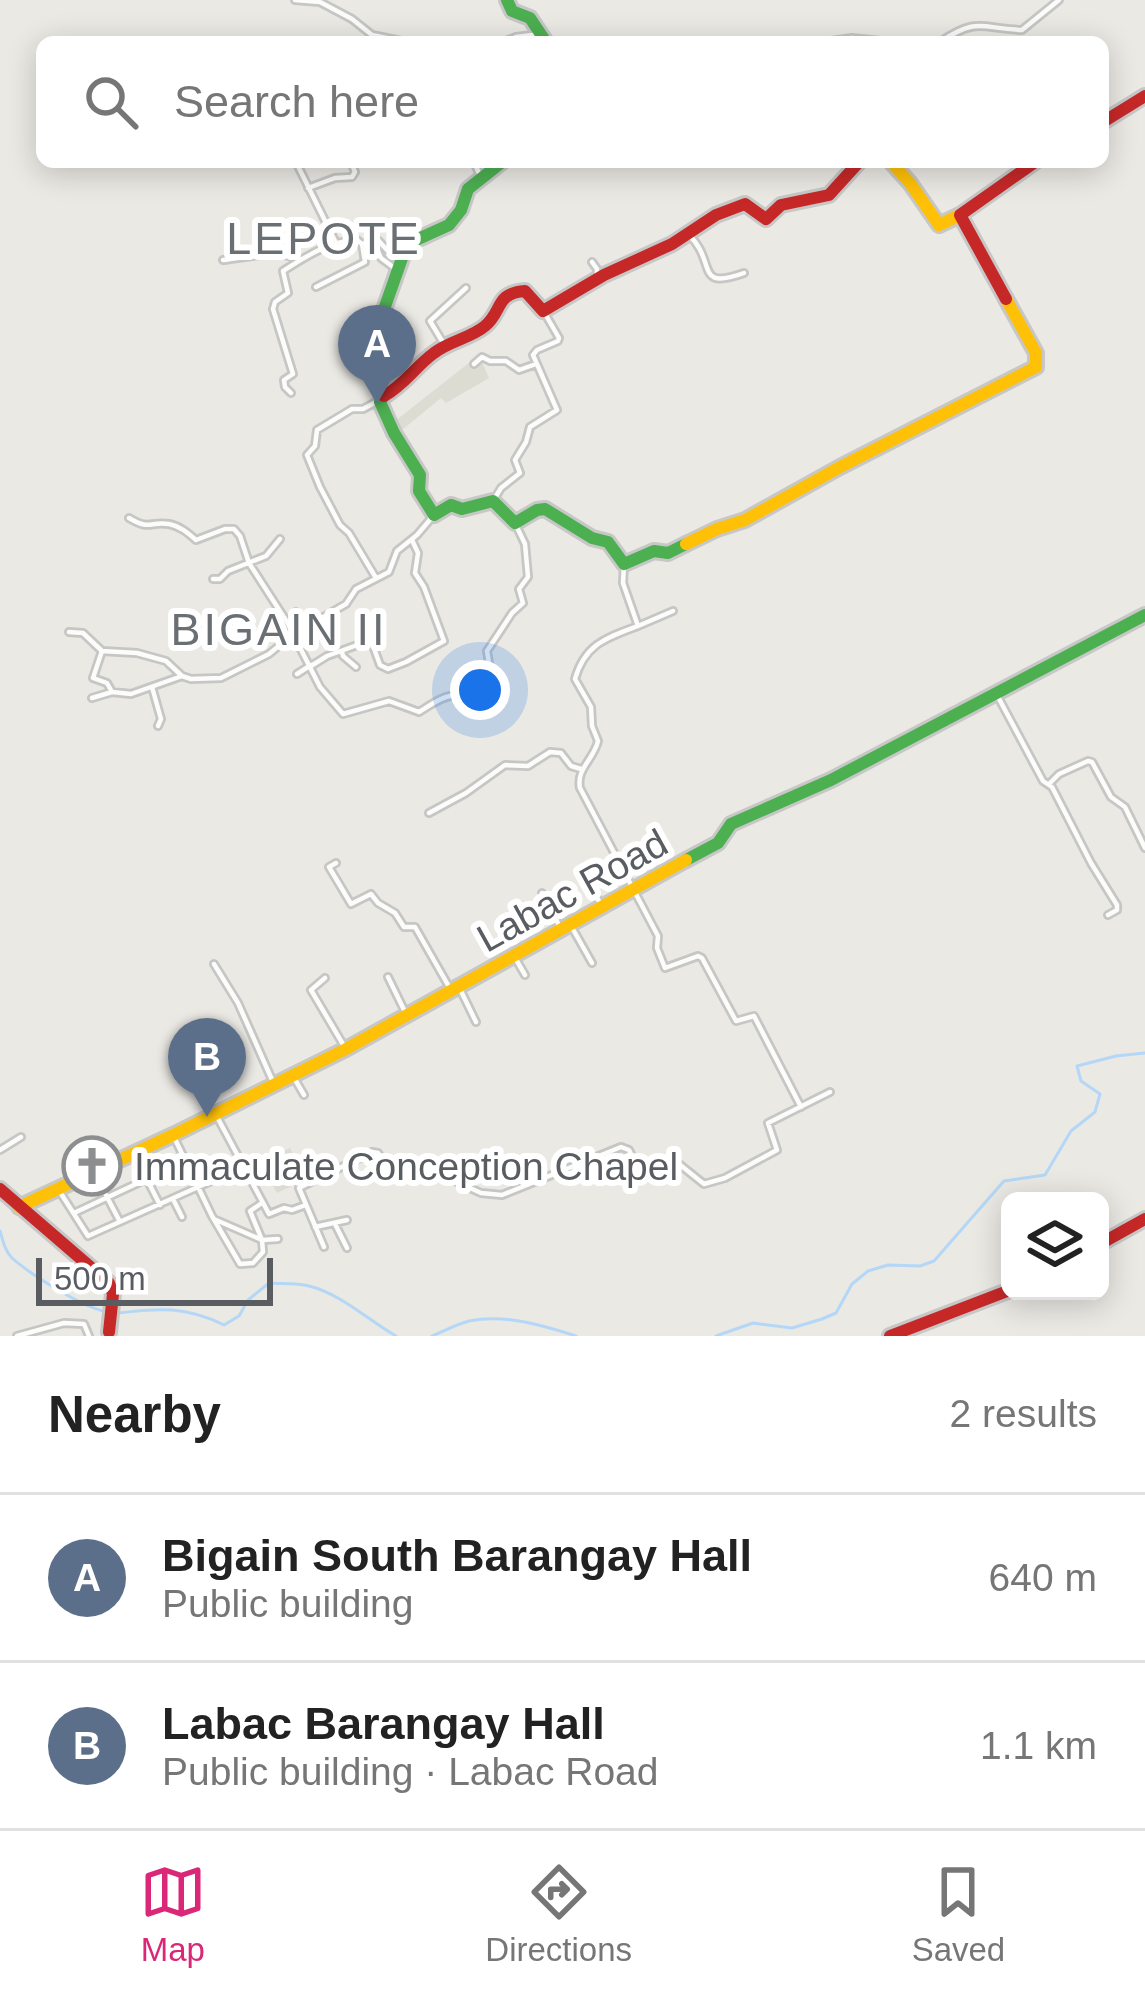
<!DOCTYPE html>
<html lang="en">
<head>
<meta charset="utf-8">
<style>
	:root { --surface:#fff; --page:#f6f6f6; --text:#222; --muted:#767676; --line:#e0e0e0; --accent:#db2777 }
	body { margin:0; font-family:Arial,sans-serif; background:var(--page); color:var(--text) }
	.controls { position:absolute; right:36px; bottom:36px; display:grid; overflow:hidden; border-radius:18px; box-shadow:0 6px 30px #0003 }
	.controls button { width:108px; height:108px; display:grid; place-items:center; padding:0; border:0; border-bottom:3px solid var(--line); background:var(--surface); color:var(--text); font:60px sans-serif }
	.scale { position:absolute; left:36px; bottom:30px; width:237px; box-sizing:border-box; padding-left:12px; border:6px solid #595d62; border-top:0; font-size:33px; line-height:42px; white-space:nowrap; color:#595d62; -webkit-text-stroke:9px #fff; paint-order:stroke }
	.you { position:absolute; left:480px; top:690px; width:42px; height:42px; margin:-30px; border:9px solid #fff; border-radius:50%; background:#1a73e8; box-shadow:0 0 0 18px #1a73e833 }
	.badge { display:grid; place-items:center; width:78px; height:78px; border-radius:50%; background:var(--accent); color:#fff; font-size:39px; font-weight:700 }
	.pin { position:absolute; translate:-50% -99px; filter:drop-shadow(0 3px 6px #0008) }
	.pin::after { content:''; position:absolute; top:63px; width:42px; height:36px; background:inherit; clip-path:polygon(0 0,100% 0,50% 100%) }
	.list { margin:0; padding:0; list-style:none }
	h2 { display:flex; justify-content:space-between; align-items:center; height:156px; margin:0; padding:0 48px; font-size:51px }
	h2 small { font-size:39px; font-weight:400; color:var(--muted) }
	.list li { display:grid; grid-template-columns:78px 1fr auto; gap:36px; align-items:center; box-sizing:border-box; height:168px; padding:0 48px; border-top:3px solid var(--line) }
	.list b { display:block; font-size:45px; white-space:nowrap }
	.list p { margin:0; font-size:39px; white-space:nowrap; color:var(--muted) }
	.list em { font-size:39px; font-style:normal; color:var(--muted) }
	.icon { flex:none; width:66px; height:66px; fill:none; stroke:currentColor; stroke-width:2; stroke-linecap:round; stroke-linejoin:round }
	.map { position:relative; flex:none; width:1145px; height:1336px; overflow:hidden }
	.search { position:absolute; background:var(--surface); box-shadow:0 6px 30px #0003; left:36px; right:36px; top:36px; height:132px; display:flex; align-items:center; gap:30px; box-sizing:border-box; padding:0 42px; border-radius:18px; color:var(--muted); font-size:45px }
	.sheet { height:492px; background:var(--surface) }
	nav { display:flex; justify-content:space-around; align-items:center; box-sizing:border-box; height:168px; border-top:3px solid var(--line); background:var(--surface); font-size:33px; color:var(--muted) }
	nav a { display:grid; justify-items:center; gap:6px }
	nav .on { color:var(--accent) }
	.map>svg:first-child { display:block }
	.education { fill:#dddcd3 }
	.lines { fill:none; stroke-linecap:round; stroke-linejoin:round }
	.stream { stroke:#b5d7f7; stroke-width:3 }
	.street-casing { stroke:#c6c6c4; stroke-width:10 }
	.fast-casing { stroke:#c6c7c6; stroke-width:18 }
	.slow-casing { stroke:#c6c7c6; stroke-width:18 }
	.jam-casing { stroke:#c6c7c6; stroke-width:18 }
	.street { stroke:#fcfcfb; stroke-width:4.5 }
	.fast { stroke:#4caf50; stroke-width:12 }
	.slow { stroke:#ffc107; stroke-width:12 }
	.jam { stroke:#c62828; stroke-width:12 }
	.labels { text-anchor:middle; stroke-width:12; stroke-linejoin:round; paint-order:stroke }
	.street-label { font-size:39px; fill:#595d62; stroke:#fff }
	.poi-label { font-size:39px; fill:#595d62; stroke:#fff; text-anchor:start }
	.quarter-label { font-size:45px; letter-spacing:3px; fill:#6a6f74; stroke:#fff }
</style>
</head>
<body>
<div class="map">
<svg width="1145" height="1336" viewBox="0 0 1145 1336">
	<rect width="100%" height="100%" fill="#eae9e4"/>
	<path class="education" d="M479,355L489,378L446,403L441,398L397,434L390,425Z
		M290,1148L305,1180L277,1193L260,1162Z"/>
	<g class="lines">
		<path class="stream" d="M0,1231C3,1241 5,1251 12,1258C30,1274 86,1310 109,1312
			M118,1313C159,1308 186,1306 224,1325L239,1316L248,1300L269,1283C282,1284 297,1283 309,1286C341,1294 368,1320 396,1336
			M432,1336C444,1331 457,1324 469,1321C505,1314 542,1325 576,1336
			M716,1336L753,1323L792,1328L822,1319L836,1313L852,1284L868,1271L888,1265L920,1266L934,1261L1004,1181L1045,1175L1071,1131L1095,1112L1100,1094L1081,1081L1077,1066L1116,1056L1145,1053"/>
		<defs>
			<path id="street" d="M295,0L320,2L352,19L372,35L406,42
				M503,42L516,37L541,34
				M824,42L852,38L890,42
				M940,42C979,16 981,29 1022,30L1059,0
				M296,162L336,243
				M474,162L482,180
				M308,188L335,178L352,177L355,172L351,162
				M688,234C718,262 693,291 744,273
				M374,243L381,258L397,270
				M223,260C250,257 275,249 300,259
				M592,262L597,269V279
				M316,287L365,262L362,244
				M445,346L430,321L466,288
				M474,364L482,357L490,361H506L519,370L536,364
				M291,393L285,387L284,380L293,374L273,309L275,302L288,293L283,271C305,257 329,241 357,240L362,244L378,240L387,250L402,246
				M493,501L501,488L520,473L515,460L526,442L530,427L557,410L533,355L537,350L558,341L559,338L544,312
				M129,518C151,531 149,521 169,524C180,526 188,533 196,540L225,529H234L240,536L249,563L287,622L320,687L343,714L389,701L419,712C429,706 439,698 450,696C469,693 476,693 492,681L487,651L512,613L523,603L519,589L528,577L525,544L515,523
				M624,564L623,583L638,626C606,638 585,644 575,679L591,707L592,726L598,741C594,759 576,769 580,788L658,936L657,948L665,968L698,956L702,958L736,1021L754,1016L801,1107
				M376,578L349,533L340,525L320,487L307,455L315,446L317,430L352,409H363L376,402
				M213,579H220L228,571L266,556L280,539
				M296,612L305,629
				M323,619L332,633
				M309,626L317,636L322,635
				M638,626L673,611
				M69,632L83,633L102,651L137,653L166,661L182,676L191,679L221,678L269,654L292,635L346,604L356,589L389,572L397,551L417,535L434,515
				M102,651L93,678L107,683L112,692
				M342,652L343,656L356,667
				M311,666L327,656L371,640L380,665L388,669L406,662L444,641L424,587L415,573L418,553L412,540
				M297,674L311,665
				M152,687L161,719L158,726
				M997,695L1043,781L1052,787L1091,863L1117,905V910L1108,915
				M92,698L112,692L131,694L182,676
				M1049,784L1059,774L1088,761L1092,762L1111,797L1125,807L1145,848
				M429,813L466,793L505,765L528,766L550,752L561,753L571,766L581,769
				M336,863L329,867L351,904L371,894L378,903L395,913L404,927H415L452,992
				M592,890L602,906
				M542,893L561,929
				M570,924L592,963
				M514,956L525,975
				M214,964L238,1003L273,1082
				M388,977L407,1016
				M325,978L311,990L344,1046
				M460,989L476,1022
				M293,1076L304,1095
				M215,1113L269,1214L284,1208L292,1210L303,1206
				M173,1135L212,1216L240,1264L253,1263L263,1252L262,1240L250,1211L262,1203
				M0,1150L21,1137
				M134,1154L160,1205
				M94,1172L119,1220
				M60,1192L88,1236L243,1167
				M174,1201L182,1217
				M74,1213L183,1162
				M216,1220L262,1240L278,1239
				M336,1226L347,1248
				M315,1227L347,1220
				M324,1247L299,1188L372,1152L378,1153L390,1172L446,1177L481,1193L502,1195L621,1147L629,1150L643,1179L679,1164L704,1184L725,1178L777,1150L768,1123L830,1092
				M17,1336L64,1323L84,1324L89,1336"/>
			<path id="fast" d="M507,0L512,11L530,18L546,42
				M502,162L468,189L461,210L449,225L407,244L375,335L369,372L384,396L380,402L394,433L420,475L419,491L434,515L451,505L462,509L493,501L515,523L537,510L545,509L592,538L608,542L624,564L654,551L668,553L686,544
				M686,860L718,843L731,824L831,780L1145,615"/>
			<path id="slow" d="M891,162L910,183L939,225L960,215
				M686,544L717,529L745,520L840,467L1036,367V353L1006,299
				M19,1207L173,1135L346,1049L686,860"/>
			<path id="jam" d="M1103,122L1145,96
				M1006,299L960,215L1035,162
				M384,396C404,385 416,366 434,353C449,341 471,338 485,326C503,311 495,293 525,291L543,311L604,275L672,244L716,215L745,204L766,219L781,205L829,195L859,162
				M0,1189L109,1283L113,1294L109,1332
				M1100,1244L1145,1219
				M890,1336L1010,1290"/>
		</defs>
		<use href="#street" class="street-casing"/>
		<use href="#fast" class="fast-casing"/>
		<use href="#slow" class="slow-casing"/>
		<use href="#jam" class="jam-casing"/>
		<use href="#street" class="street"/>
		<use href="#fast" class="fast"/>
		<use href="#slow" class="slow"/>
		<use href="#jam" class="jam"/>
	</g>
	<defs>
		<symbol id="church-ring" viewBox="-11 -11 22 22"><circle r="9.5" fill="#fff" stroke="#8c8e90" stroke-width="1.5"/><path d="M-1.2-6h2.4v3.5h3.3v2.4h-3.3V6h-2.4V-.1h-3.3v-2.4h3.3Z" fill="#8c8e90"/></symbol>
	</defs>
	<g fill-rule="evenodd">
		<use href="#church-ring" x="59" y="1133" width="66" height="66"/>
	</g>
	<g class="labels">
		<g class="street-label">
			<text transform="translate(572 890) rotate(-29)" y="14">Labac Road</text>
		</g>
		<g class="poi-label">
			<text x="134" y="1180">Immaculate Conception Chapel</text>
		</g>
		<g class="quarter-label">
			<text x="324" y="254">LEPOTE</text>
			<text x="279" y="645">BIGAIN II</text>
		</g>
	</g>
</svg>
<div class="controls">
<button><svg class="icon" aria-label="layers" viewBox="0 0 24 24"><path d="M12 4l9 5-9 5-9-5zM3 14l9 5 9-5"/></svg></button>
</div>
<div class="scale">500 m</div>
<div class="you"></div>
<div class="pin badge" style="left:377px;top:404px;background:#5c6f8a">A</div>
<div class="pin badge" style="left:207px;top:1117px;background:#5c6f8a">B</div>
<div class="search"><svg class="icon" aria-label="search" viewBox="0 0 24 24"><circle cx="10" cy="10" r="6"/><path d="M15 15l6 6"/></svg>Search here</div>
</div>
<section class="sheet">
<h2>Nearby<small>2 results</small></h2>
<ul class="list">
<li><span class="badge" style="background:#5c6f8a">A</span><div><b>Bigain South Barangay Hall</b><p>Public building</p></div><em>640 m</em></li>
<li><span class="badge" style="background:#5c6f8a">B</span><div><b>Labac Barangay Hall</b><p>Public building · Labac Road</p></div><em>1.1 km</em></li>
</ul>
</section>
<nav>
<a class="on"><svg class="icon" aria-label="map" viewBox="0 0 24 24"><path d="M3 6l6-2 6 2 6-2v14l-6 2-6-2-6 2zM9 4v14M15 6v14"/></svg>Map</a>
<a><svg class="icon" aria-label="directions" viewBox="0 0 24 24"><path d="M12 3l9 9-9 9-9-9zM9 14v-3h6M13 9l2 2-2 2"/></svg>Directions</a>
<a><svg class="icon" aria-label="saved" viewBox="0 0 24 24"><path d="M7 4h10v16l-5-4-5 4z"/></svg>Saved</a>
</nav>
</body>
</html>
